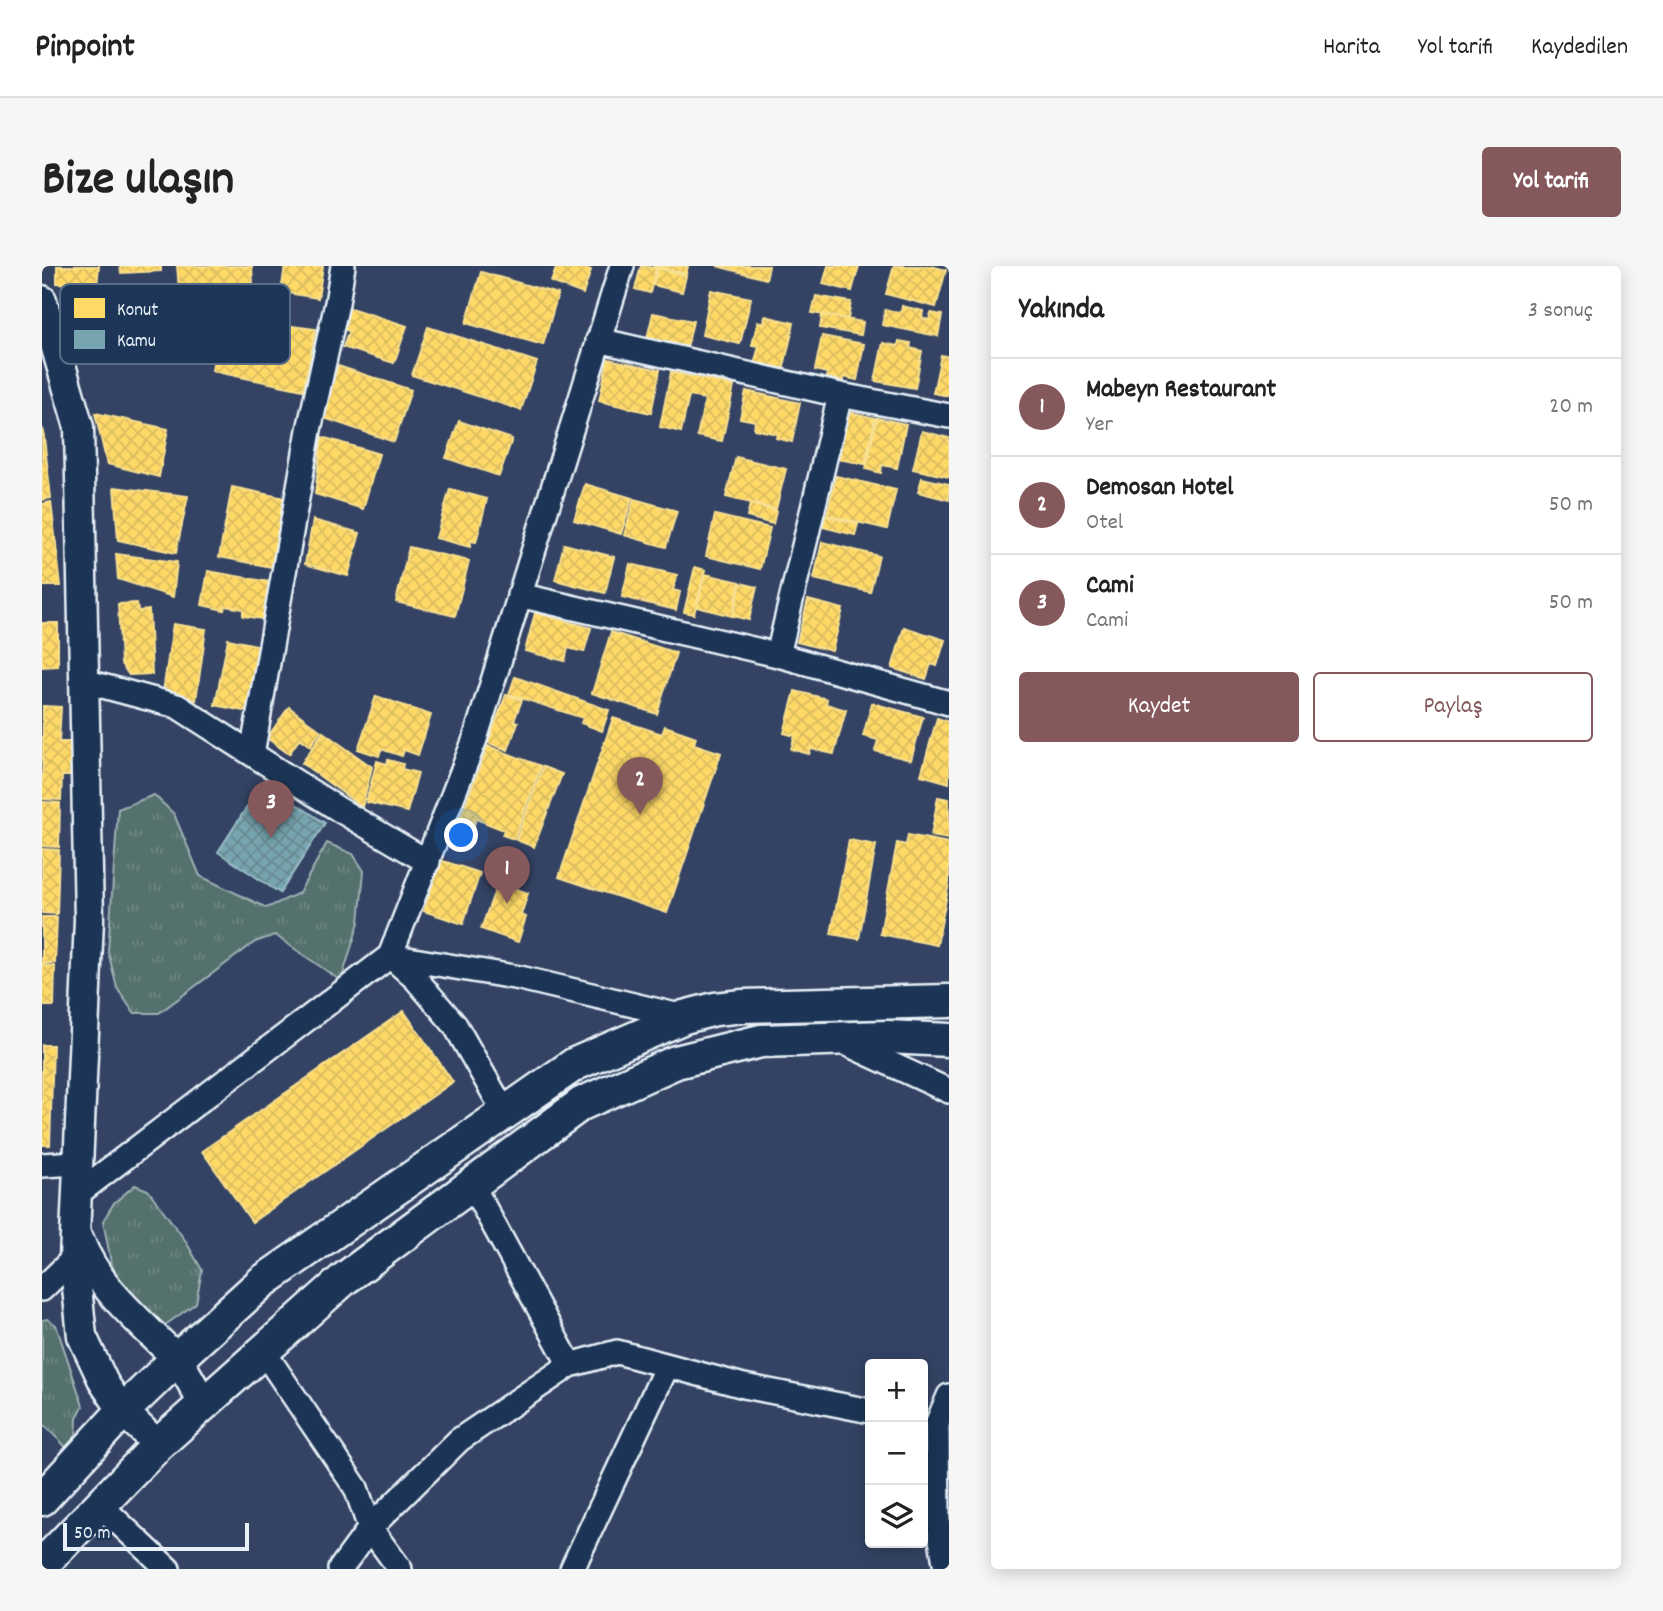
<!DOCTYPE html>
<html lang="tr">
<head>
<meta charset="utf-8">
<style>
	:root { --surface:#fff; --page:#f6f6f6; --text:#222; --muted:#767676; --line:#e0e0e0; --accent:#85585c }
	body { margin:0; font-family:Dekko,sans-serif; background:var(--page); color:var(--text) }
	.controls { position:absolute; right:21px; bottom:21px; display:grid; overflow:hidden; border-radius:7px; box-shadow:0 4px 18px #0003 }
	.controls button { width:63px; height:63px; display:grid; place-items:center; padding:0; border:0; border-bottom:2px solid var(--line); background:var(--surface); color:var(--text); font:35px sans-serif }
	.scale { position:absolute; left:21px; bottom:18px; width:186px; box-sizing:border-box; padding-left:7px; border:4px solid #e8f1f8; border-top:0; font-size:19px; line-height:24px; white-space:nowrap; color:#e8f1f8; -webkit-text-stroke:5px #1d3557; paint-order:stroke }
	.you { position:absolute; left:420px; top:570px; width:24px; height:24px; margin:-18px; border:5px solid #fff; border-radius:50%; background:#1a73e8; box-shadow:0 0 0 10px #1a73e833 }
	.badge { display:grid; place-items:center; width:46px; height:46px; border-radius:50%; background:var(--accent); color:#fff; font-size:23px; font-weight:700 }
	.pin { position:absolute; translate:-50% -58px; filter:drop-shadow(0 2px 4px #0008) }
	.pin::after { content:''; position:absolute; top:37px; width:24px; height:21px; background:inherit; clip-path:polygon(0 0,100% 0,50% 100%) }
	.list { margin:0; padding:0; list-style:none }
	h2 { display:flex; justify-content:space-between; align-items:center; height:91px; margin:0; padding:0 28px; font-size:30px }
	h2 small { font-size:23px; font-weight:400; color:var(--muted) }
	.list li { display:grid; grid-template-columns:46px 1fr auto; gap:21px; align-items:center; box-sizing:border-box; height:98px; padding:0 28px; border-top:2px solid var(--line) }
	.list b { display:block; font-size:26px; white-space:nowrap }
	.list p { margin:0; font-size:23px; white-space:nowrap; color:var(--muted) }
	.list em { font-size:23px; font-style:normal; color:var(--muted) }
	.actions { display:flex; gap:14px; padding:21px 28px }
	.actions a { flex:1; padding:16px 0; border:2px solid var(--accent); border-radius:7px; text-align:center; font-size:24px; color:var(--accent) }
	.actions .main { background:var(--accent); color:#fff }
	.icon { flex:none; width:38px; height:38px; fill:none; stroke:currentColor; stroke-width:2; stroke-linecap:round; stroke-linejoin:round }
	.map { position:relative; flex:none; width:907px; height:1303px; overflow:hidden; border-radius:7px }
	header { display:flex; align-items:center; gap:42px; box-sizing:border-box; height:98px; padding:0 35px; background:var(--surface); border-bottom:2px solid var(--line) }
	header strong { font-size:33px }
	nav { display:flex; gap:38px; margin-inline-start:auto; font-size:24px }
	.intro { display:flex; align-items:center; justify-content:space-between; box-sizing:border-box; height:168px; padding:0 42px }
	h1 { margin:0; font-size:49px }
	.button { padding:18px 32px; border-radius:7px; background:var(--accent); color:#fff; font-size:24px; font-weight:700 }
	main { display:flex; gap:42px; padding:0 42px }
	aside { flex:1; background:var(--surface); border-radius:7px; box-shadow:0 4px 18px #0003 }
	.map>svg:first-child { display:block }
	.park { fill:url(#park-tufts); stroke:#9eb1b3; stroke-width:2 }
	.homes { fill:url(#homes-cross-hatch); stroke:#f8e092; stroke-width:2 }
	.public { fill:url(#public-cross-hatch); stroke:#98bcc5; stroke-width:2 }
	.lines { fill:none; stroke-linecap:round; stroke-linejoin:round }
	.minor-casing { stroke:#e8f1f8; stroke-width:28 }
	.tertiary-casing { stroke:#e8f1f8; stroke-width:33 }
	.secondary-casing { stroke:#e8f1f8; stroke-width:37 }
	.minor { stroke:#1d3557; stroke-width:23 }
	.tertiary { stroke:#1d3557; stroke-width:28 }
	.secondary { stroke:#1d3557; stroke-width:32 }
	.key { fill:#1d3557; stroke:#5a6d87; stroke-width:2 }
	.key-label { font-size:19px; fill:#e8f1f8 }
</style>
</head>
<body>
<header>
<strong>Pinpoint</strong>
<nav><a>Harita</a><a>Yol tarifi</a><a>Kaydedilen</a></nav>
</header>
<div class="intro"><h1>Bize ulaşın</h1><a class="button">Yol tarifi</a></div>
<main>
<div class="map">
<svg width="907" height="1303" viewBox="0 0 907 1303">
	<defs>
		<pattern id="park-tufts" width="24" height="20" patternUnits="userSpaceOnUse" patternTransform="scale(1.75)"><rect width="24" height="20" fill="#55716e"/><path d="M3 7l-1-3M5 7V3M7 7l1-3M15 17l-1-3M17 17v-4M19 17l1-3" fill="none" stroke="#6d8683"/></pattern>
		<pattern id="homes-cross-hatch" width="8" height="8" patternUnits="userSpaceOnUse" patternTransform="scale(1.75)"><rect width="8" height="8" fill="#ffd966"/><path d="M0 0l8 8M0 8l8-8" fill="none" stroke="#dabc60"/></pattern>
		<pattern id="public-cross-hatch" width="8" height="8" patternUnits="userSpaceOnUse" patternTransform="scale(1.75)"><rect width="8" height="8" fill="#76a5af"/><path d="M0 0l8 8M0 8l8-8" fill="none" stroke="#688991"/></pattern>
	</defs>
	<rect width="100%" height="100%" fill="#344364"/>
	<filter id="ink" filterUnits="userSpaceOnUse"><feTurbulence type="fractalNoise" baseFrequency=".0143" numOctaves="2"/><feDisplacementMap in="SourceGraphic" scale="14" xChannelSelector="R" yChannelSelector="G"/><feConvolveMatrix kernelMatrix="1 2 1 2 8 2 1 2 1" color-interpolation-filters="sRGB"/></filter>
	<g filter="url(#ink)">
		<path class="park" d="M112,529L132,548L158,610L225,642L257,627L285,577L311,588L322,605L317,656L299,715L233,669L213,676L117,747H92L75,722L66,685L76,543Z
			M93,919L106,924L143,974L160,1004L154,1037L119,1062L87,1041L69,996L61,955L72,937Z
			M5,1053L14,1059L41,1140L35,1152L34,1175L26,1183L0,1157V1054Z"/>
		<path class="homes" d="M15,0H57L55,20L15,17Z
			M78,0H119V5L79,7Z
			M135,0H210L211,18L137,23Z
			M243,0H281L276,32L239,26Z
			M515,0H538L549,4L541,28L509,16Z
			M599,0L614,2L608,27L593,23Z
			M611,0H646L644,8Z
			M675,0H727L724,13Z
			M786,0H817L810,25L781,18Z
			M852,0H889L904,4L894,41L844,28Z
			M616,2L644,10L640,26L611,19Z
			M439,6L516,28L501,79L424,57Z
			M669,24L709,32L698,78L660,69Z
			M774,30L809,36L806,53L770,47Z
			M860,40L881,45L880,52L887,54L889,47L900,49L896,70L840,59L843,44L859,46Z
			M305,41L365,60L352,97L301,81L307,65L298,62Z
			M611,47L651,55L644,86L604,77Z
			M780,49L821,56L819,69L778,62Z
			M723,50L752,57L741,105L712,99L717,80L710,79L716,56L722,57Z
			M178,51L274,63L261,124L170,105Z
			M386,61L495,96L479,144L370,109Z
			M780,70L822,78L815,114L802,111V115L785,111V107L773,104Z
			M857,75L869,77L868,82L880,85L873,122L833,115L841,77L856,80Z
			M899,89L907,91V130L891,127Z
			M566,93L618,104L609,147L557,135Z
			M296,100L369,124L352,176L279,151Z
			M629,106L692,120L680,175L655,170L663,133L647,130L639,166L618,161Z
			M704,125L758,137L750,176L734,172L735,168L712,163L713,155L698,152Z
			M806,146L833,152L823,198L796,193Z
			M53,147L126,163L117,211L65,198Z
			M835,152L864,158L855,202L840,199L839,207L824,203Z
			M417,155L470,173L457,210L404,192Z
			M1,163L9,232L0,234V163Z
			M880,165L907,172V211L871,203Z
			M280,171L337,188L321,243L273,228Z
			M694,191L744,203L734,243L684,231Z
			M794,210L854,224L845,263L785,249Z
			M880,212L907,218V234L876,226Z
			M543,218L590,232L579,268L532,254Z
			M72,221L146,230L134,287L76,274Z
			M190,221L243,232L230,301L177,291Z
			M408,223L445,233L434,276L429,275L428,281L394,272Z
			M592,233L635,245L624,281L582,269Z
			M9,236L19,320H0V238Z
			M708,238L734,245L731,258L705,251Z
			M673,249L728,262L718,303L664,290Z
			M784,250L816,258L813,269L781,261Z
			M271,254L318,267L306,310L263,298Z
			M780,276L837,290L828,326L772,313Z
			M522,278L572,291L563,327L513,314Z
			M367,281L427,295L413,350L354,336Z
			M74,288L135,296L131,331L76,313Z
			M588,298L635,309L631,324L638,326L634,344L580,331Z
			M653,301L663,304L652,348L642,346Z
			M166,305L228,316L221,353L201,350V343L183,340L182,344L160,339Z
			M663,308L698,316L690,350L655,341Z
			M699,317L715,321L707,354L691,350Z
			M766,334L801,343L790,385L755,376Z
			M95,337L96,345L107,344L110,408L87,409L79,398L76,338Z
			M493,347L549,362L542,386L526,382L523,395L483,385Z
			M0,357H16V400L0,401Z
			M131,358L164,363L154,434L138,431L139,428L121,426Z
			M862,361L903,374L895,400L889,398L884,413L850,402Z
			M569,366L634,387L615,448L550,427Z
			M186,373L219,380L207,442L201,445L173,439Z
			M473,411L567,444L560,465L539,457L541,452L467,428Z
			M753,425L785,433L784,438L804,444L792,488L769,483L767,488L749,483L753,470L742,467Z
			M464,429L480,434L472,455L476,456L466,484L446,477Z
			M334,430L389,449L376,489L362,484L360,490L339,483L337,490L316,483Z
			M830,437L881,451L869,494L833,485L836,474L821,470Z
			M1,440L19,441L17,476H30L29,510H20L19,534L0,533Z
			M247,441L279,465L268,480L258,472L247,488L225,472Z
			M571,452L620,468L623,460L654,471L652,478L679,487L625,647L517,611Z
			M895,452L907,456V517L879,509Z
			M281,466L330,501L320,541L260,497Z
			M446,480L499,500L472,573L460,569L462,564L434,553L432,559L418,553Z
			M346,494L361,498L360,503L376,507L365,546L324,536L335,495L345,498Z
			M501,501L520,508L492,581L474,574Z
			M896,531L907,533V573L889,570Z
			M0,536L18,537L17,581L0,580Z
			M866,569L907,577V617L895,679L838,668L855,577L864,579Z
			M807,574L834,579L817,673L789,668Z
			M0,583L17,584L15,648L0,647Z
			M398,594L438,607L421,658L382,645Z
			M456,616L486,627L479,649L484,651L476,676L439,663Z
			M0,651H15L13,697H0Z
			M0,699L13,700L12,740H0Z
			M362,745L411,816L210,956L160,885Z
			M0,779H11L8,879H0Z"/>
		<path class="public" d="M221,516L283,557L238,627L176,586Z"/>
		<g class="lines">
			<defs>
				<path id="minor" d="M556,74L798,129L907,150
					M477,329L736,389L907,437
					M736,389L798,129
					M42,415L135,440L296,543L386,596
					M210,488L267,164L295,37L301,0
					M799,775L907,825
					M463,847L413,759L373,712L348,690L433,473L580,0
					M0,899L36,897
					M430,919L528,1099
					M35,928L348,690L478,712L642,751
					M0,1023L32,992
					M222,1086L314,1222L328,1262L298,1303
					M58,1239L126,1303
					M358,1303L328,1262L417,1174L528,1099L575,1086L702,1120L828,1145
					M530,1303L625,1100
					M904,1303L896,1255L895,1158L907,1130"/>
				<path id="tertiary" d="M0,34L37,161L47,654L32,992L40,1070L62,1117L81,1145L116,1179
					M37,973C56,1023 97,1054 133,1091C144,1104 153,1123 161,1138"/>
				<path id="secondary" d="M0,1233L81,1145L135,1093L220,1016L533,798L642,751L673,743L701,740L907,735
					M0,1299L116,1179L302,1013L539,838L634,796L719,775L845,771L907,774"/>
			</defs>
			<use href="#minor" class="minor-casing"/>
			<use href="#tertiary" class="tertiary-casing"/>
			<use href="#secondary" class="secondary-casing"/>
			<use href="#minor" class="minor"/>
			<use href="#tertiary" class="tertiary"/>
			<use href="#secondary" class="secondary"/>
		</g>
	</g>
	<rect x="18" y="18" width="230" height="80" rx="10" class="key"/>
	<rect x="32" y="32" width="31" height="20" fill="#ffd966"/>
	<rect x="32" y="64" width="31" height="19" fill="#76a5af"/>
	<g class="key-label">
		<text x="75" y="49">Konut</text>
		<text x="75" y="80">Kamu</text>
	</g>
</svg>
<div class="controls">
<button>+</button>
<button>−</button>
<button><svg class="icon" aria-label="layers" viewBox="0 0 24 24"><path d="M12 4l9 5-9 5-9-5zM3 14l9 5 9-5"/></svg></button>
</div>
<div class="scale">50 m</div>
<div class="you"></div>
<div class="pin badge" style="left:465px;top:638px">1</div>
<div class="pin badge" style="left:598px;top:549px">2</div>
<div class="pin badge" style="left:229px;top:572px">3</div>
</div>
<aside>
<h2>Yakında<small>3 sonuç</small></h2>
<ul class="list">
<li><span class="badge">1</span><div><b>Mabeyn Restaurant</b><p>Yer</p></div><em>20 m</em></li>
<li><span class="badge">2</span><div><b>Demosan Hotel</b><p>Otel</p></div><em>50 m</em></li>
<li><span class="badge">3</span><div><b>Cami</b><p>Cami</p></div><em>50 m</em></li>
</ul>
<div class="actions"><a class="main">Kaydet</a><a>Paylaş</a></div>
</aside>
</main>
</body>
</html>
